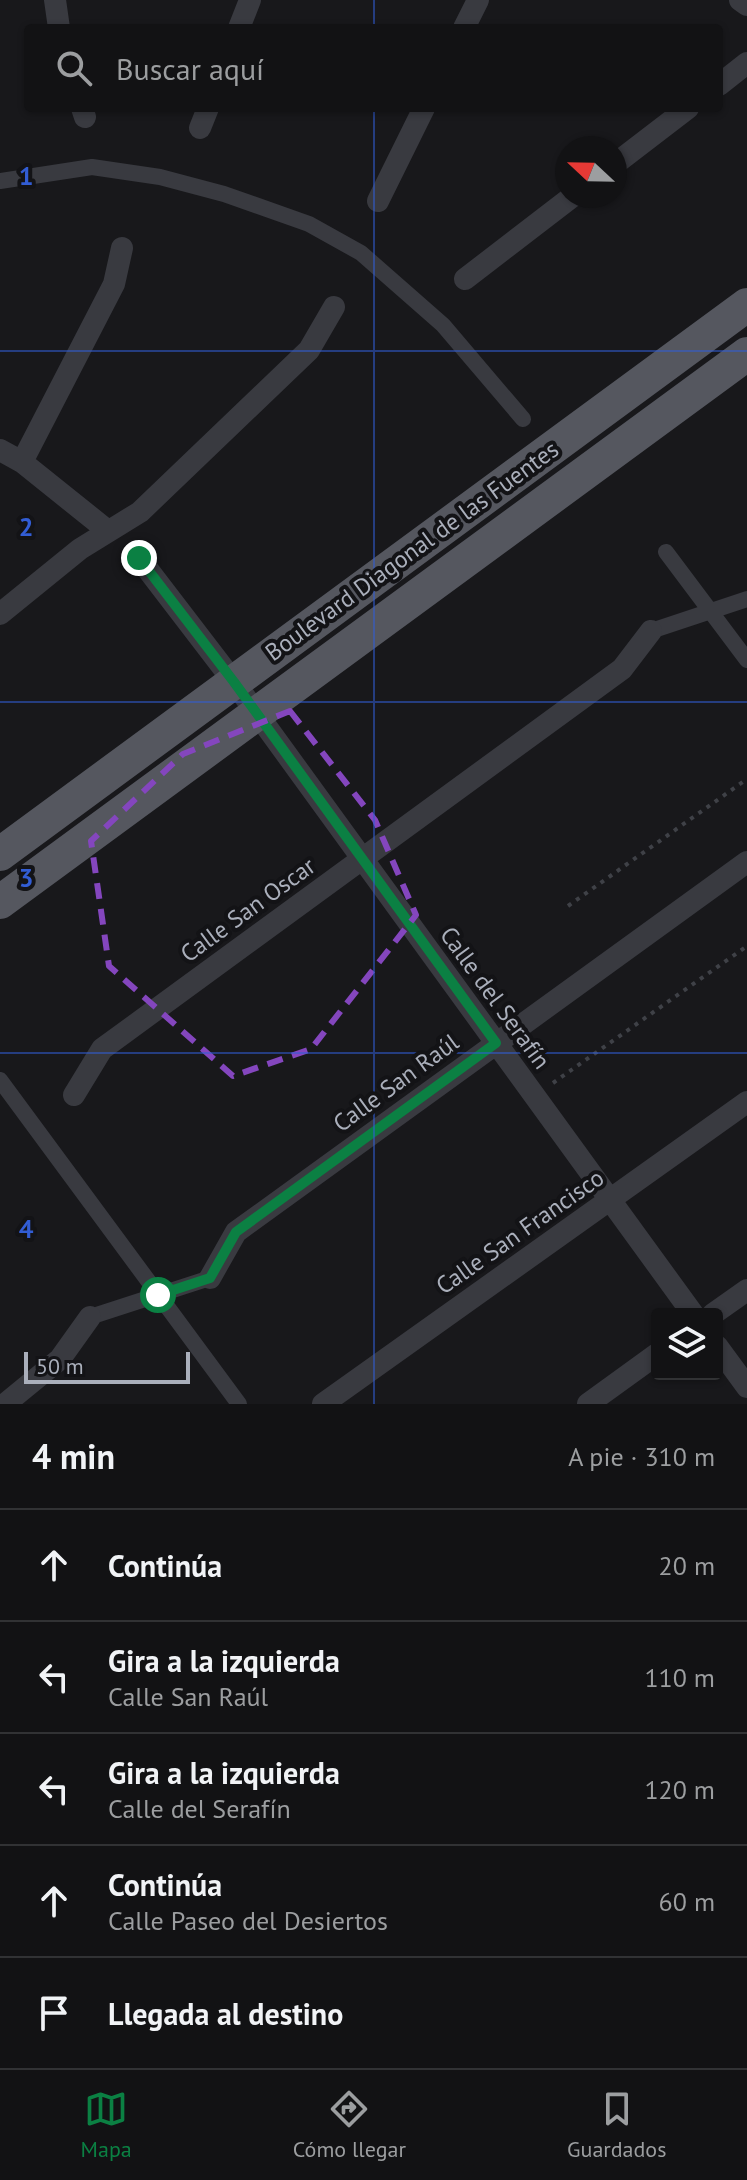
<!DOCTYPE html>
<html lang="es">
<head>
<meta charset="utf-8">
<style>
	:root { --surface:#121214; --page:#1b1b1d; --text:#f1f3f6; --muted:#9c9ea0; --line:#313234; --accent:#0b8043 }
	body { margin:0; font-family:"PT Sans",sans-serif; background:var(--page); color:var(--text) }
	.controls { position:absolute; right:24px; bottom:24px; display:grid; overflow:hidden; border-radius:8px; box-shadow:0 2px 6px #0004 }
	.controls button { width:72px; height:72px; display:grid; place-items:center; padding:0; border:0; border-bottom:2px solid var(--line); background:var(--surface); color:var(--text); font:40px sans-serif }
	.compass { position:absolute; left:555px; top:136px; width:72px; height:72px; border-radius:50%; background:var(--surface); box-shadow:0 2px 6px #0004; rotate:292deg }
	.scale { position:absolute; left:24px; bottom:20px; width:166px; box-sizing:border-box; padding-left:8px; border:4px solid #aaafbb; border-top:0; font-size:22px; line-height:28px; white-space:nowrap; color:#aaafbb; -webkit-text-stroke:6px #131316; paint-order:stroke }
	.stop { position:absolute; width:24px; height:24px; margin:-18px; border:6px solid #0b8043; border-radius:50%; background:#fff }
	.stop.end { background:#0b8043; border-color:#fff; box-shadow:0 2px 8px #0008 }
	.list { margin:0; padding:0; list-style:none }
	h2 { display:flex; justify-content:space-between; align-items:center; height:104px; margin:0; padding:0 32px; font-size:34px }
	h2 small { font-size:26px; font-weight:400; color:var(--muted) }
	.list li { display:grid; grid-template-columns:52px 1fr auto; gap:24px; align-items:center; box-sizing:border-box; height:112px; padding:0 32px; border-top:2px solid var(--line) }
	.list b { display:block; font-size:30px; white-space:nowrap }
	.list p { margin:0; font-size:26px; white-space:nowrap; color:var(--muted) }
	.list em { font-size:26px; font-style:normal; color:var(--muted) }
	.icon { flex:none; width:44px; height:44px; fill:none; stroke:currentColor; stroke-width:2; stroke-linecap:round; stroke-linejoin:round }
	.map { position:relative; flex:none; width:747px; height:1404px; overflow:hidden }
	.search { position:absolute; background:var(--surface); box-shadow:0 2px 6px #0004; left:24px; right:24px; top:24px; height:88px; display:flex; align-items:center; gap:20px; box-sizing:border-box; padding:0 28px; border-radius:8px; color:var(--muted); font-size:30px }
	.sheet { height:664px; background:var(--surface) }
	nav { display:flex; justify-content:space-around; align-items:center; box-sizing:border-box; height:112px; border-top:2px solid var(--line); background:var(--surface); font-size:22px; color:var(--muted) }
	nav a { display:grid; justify-items:center; gap:4px }
	nav .on { color:var(--accent) }
	.map>svg:first-child { display:block }
	.lines { fill:none; stroke-linecap:round; stroke-linejoin:round }
	.path { stroke:#3f4147; stroke-width:4; stroke-dasharray:4 6; stroke-linecap:butt }
	.pedestrian { stroke:#393a40; stroke-width:16 }
	.minor { stroke:#393a40; stroke-width:22 }
	.primary { stroke:#55575f; stroke-width:34 }
	.route { stroke:#0b8043; stroke-width:10 }
	.marked { fill:none; stroke:#8446be; stroke-width:6; stroke-dasharray:16 10; stroke-linejoin:round }
	.grid { fill:none; stroke:#325dd4; stroke-width:2; stroke-opacity:0.55 }
	.labels { text-anchor:middle; stroke-width:8; stroke-linejoin:round; paint-order:stroke }
	.street-label { font-size:24px; fill:#aaafbb; stroke:#131316 }
	.grid-label { font-size:26px; text-anchor:middle; font-weight:bold; fill:#325dd4; stroke:#131316; stroke-width:8; stroke-linejoin:round; paint-order:stroke }
</style>
</head>
<body>
<div class="map">
<svg width="747" height="1404" viewBox="0 0 747 1404">
	<rect width="100%" height="100%" fill="#18181b"/>
	<g class="lines">
		<path class="path" d="M568,906L747,779
			M553,1083L747,946"/>
		<path class="pedestrian" d="M0,181L92,167L160,177L224,194L309,224L361,253L443,325L523,419
			M666,552L747,660
			M651,631L747,599
			M0,1080L239,1404
			M90,1317L210,1278"/>
		<path class="minor" d="M55,0L59,28
			M740,0L747,5
			M239,28L250,0
			M464,28L478,0
			M719,85L747,63
			M82,108L85,117
			M200,128L208,108
			M615,164L688,108
			M378,201L424,108
			M465,279L573,196
			M0,450L22,462L108,531
			M22,462L114,284L122,248
			M139,558L234,682L693,1314
			M0,614L80,549L140,512L309,350L334,307
			M74,1095L102,1049L622,669L651,631
			M210,1278L236,1232L747,862
			M713,1314L747,1290
			M717,1346L747,1387
			M5,1404L60,1359L90,1317
			M323,1404L747,1102
			M588,1404L657,1354"/>
		<path class="primary" d="M0,854L747,305
			M0,902L747,354"/>
	</g>
	<g class="lines">
		<path class="route" d="M139,558L234,682L496,1043L236,1232L210,1278L158,1295"/>
	</g>
	<path class="marked" d="M290,711L375,820L416,915L311,1049L233,1076L109,966L91,841L183,754Z"/>
	<path class="grid" d="M374,0V28M374,108V1404M0,351H747M0,702H747M0,1053H747"/>
	<g class="labels">
		<g class="street-label">
			<text transform="translate(412 551) rotate(-36)" y="8">Boulevard Diagonal de las Fuentes</text>
			<text transform="translate(248 910) rotate(-36)" y="8">Calle San Oscar</text>
			<text transform="translate(495 998) rotate(54)" y="8">Calle del Serafín</text>
			<text transform="translate(396 1083) rotate(-36)" y="8">Calle San Raúl</text>
			<text transform="translate(520 1232) rotate(-35)" y="8">Calle San Francisco</text>
		</g>
	</g>
	<g class="grid-label">
		<text x="26" y="185">1</text>
		<text x="26" y="536">2</text>
		<text x="26" y="887">3</text>
		<text x="26" y="1238">4</text>
	</g>
</svg>
<div class="controls">
<button><svg class="icon" aria-label="layers" viewBox="0 0 24 24"><path d="M12 4l9 5-9 5-9-5zM3 14l9 5 9-5"/></svg></button>
</div>
<svg class="compass" viewBox="-18 -18 36 36"><path d="M0-13l5 13h-10z" fill="#e53935"/><path d="M0 13l5-13h-10z" fill="#9c9ea0"/></svg>
<div class="scale">50 m</div>
<div class="stop" style="left:158px;top:1295px"></div>
<div class="stop end" style="left:139px;top:558px"></div>
<div class="search"><svg class="icon" aria-label="search" viewBox="0 0 24 24"><circle cx="10" cy="10" r="6"/><path d="M15 15l6 6"/></svg>Buscar aquí</div>
</div>
<section class="sheet">
<h2>4 min<small>A pie · 310 m</small></h2>
<ul class="list">
<li><svg class="icon" aria-label="ahead" viewBox="0 0 24 24"><path d="M12 20V5M6 11l6-6 6 6"/></svg><div><b>Continúa</b></div><em>20 m</em></li>
<li><svg class="icon" aria-label="left" viewBox="0 0 24 24"><path d="M17 20v-9H6M10 6l-5 5 5 5"/></svg><div><b>Gira a la izquierda</b><p>Calle San Raúl</p></div><em>110 m</em></li>
<li><svg class="icon" aria-label="left" viewBox="0 0 24 24"><path d="M17 20v-9H6M10 6l-5 5 5 5"/></svg><div><b>Gira a la izquierda</b><p>Calle del Serafín</p></div><em>120 m</em></li>
<li><svg class="icon" aria-label="ahead" viewBox="0 0 24 24"><path d="M12 20V5M6 11l6-6 6 6"/></svg><div><b>Continúa</b><p>Calle Paseo del Desiertos</p></div><em>60 m</em></li>
<li><svg class="icon" aria-label="arrive" viewBox="0 0 24 24"><path d="M6 21V4h12l-3 4 3 4H6"/></svg><div><b>Llegada al destino</b></div></li>
</ul>
</section>
<nav>
<a class="on"><svg class="icon" aria-label="map" viewBox="0 0 24 24"><path d="M3 6l6-2 6 2 6-2v14l-6 2-6-2-6 2zM9 4v14M15 6v14"/></svg>Mapa</a>
<a><svg class="icon" aria-label="directions" viewBox="0 0 24 24"><path d="M12 3l9 9-9 9-9-9zM9 14v-3h6M13 9l2 2-2 2"/></svg>Cómo llegar</a>
<a><svg class="icon" aria-label="saved" viewBox="0 0 24 24"><path d="M7 4h10v16l-5-4-5 4z"/></svg>Guardados</a>
</nav>
</body>
</html>
